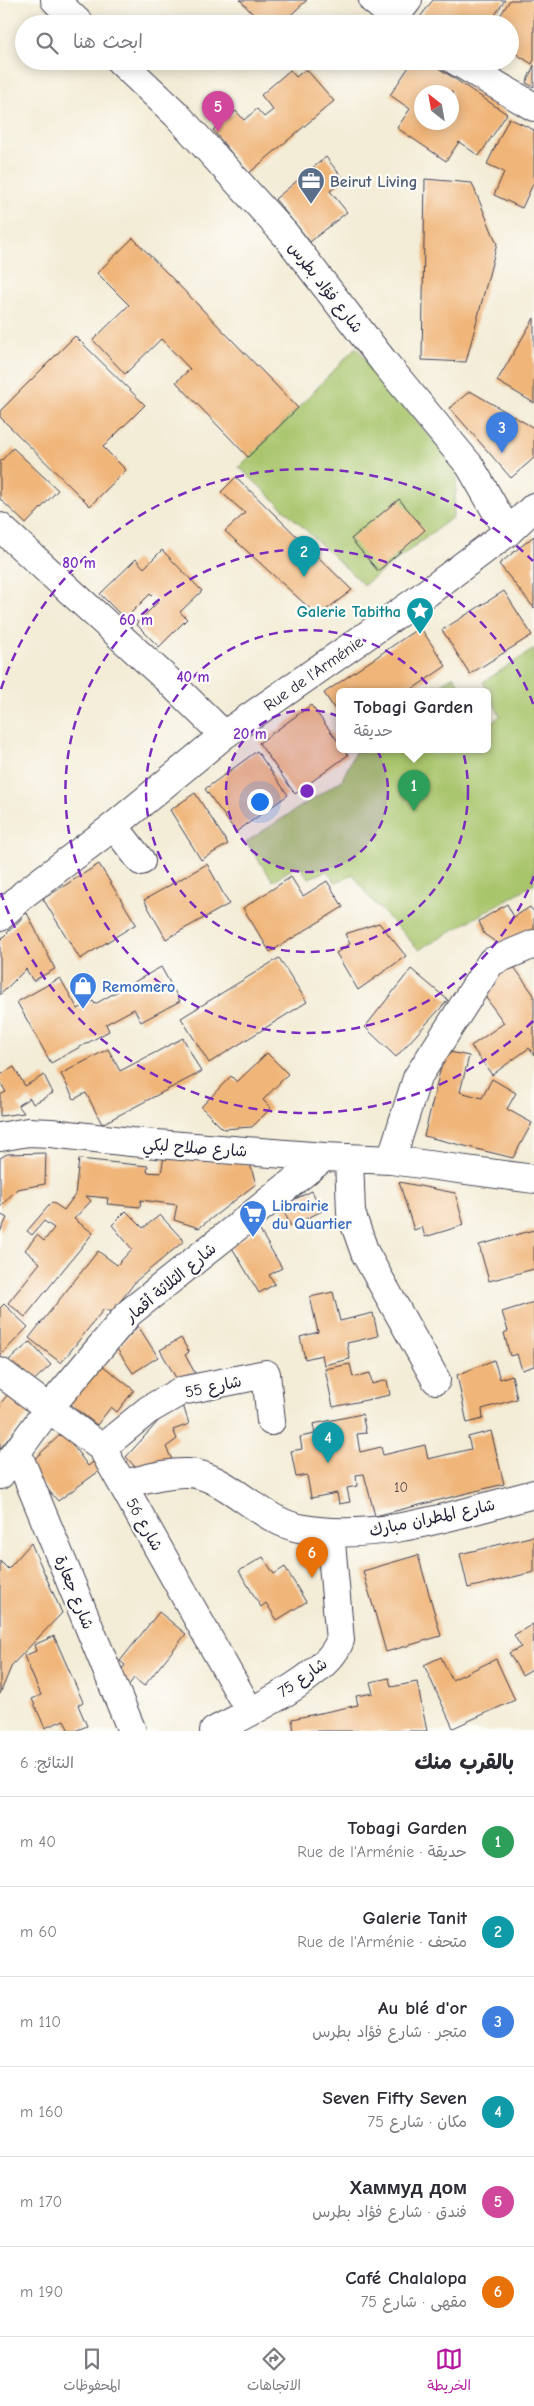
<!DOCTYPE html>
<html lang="ar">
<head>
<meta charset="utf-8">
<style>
	:root { --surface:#fff; --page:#f7f7f7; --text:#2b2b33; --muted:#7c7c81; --line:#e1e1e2; --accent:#b5179e }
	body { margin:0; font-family:"Comic Neue","Playpen Sans Arabic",sans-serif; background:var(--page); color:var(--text); direction:rtl }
	.compass { position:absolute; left:414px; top:85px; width:45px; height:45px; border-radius:50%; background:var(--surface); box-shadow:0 2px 12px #0003; rotate:329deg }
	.you { position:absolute; left:259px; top:801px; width:18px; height:18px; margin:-12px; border:4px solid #fff; border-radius:50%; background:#1a73e8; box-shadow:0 0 0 8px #1a73e833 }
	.badge { display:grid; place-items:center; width:32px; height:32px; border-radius:50%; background:var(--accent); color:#fff; font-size:16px; font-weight:700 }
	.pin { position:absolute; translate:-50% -41px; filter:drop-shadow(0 1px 2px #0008) }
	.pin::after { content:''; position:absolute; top:26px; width:18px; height:15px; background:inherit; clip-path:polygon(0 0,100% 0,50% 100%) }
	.popup { position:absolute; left:336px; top:688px; width:155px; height:65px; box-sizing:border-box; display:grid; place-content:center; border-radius:8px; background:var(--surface); filter:drop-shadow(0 1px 4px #0005); font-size:16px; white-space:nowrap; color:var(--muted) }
	.popup b { font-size:19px; color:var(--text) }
	.popup::after { content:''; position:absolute; left:50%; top:100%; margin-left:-10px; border:10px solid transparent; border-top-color:var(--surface) }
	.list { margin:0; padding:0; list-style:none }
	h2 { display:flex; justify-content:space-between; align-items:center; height:65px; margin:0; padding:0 20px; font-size:21px }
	h2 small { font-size:16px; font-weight:400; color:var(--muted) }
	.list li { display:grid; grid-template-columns:32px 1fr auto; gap:15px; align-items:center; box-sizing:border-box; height:90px; padding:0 20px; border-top:1px solid var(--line) }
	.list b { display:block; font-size:19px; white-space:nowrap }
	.list p { margin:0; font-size:16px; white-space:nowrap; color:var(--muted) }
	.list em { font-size:16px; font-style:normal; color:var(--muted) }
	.icon { flex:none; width:28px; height:28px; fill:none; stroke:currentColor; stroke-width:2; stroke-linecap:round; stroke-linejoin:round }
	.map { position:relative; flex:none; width:534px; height:1731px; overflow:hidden; direction:ltr }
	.search { position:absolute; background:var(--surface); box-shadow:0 2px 12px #0003; left:15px; right:15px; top:15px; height:55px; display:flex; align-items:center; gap:12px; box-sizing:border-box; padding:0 18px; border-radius:28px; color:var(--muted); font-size:19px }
	.sheet { height:605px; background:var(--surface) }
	nav { display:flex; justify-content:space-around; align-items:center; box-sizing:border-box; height:70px; border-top:1px solid var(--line); background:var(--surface); font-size:14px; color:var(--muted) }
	nav a { display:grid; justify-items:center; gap:2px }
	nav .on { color:var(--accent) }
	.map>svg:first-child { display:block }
	.green { fill:#a8c56c; stroke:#657454 }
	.building { fill:#f0b579; fill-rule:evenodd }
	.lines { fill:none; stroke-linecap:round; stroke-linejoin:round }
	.minor-casing { stroke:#414052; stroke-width:30 }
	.minor { stroke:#fff; stroke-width:28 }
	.ring { fill:none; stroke:#7b2cbf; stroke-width:2.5; stroke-dasharray:9 6 }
	.labels { text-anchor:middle; stroke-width:4.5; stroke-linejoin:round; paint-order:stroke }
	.number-label { font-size:14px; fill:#56474a }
	.service-label { font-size:16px; font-weight:bold; fill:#4e5e75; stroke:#fdfcf7; text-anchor:start }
	.street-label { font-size:16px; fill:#22223b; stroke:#fdfcf7 }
	.culture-label { font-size:16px; font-weight:bold; fill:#0d838f; stroke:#fdfcf7; text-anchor:end }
	.shop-label { font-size:16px; font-weight:bold; fill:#366cbe; stroke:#fdfcf7; text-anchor:start }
	.centre { fill:#7b2cbf; stroke:#fdfcf7; stroke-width:2.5 }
	.ring-label { font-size:15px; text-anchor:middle; font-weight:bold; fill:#7b2cbf; stroke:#fdfcf7; stroke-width:4.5; stroke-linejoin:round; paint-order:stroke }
</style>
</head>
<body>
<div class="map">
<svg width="534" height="1731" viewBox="0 0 534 1731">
	<rect width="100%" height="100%" fill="#fdfcf7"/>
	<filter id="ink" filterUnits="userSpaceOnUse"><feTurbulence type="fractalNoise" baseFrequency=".02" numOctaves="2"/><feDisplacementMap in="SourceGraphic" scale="10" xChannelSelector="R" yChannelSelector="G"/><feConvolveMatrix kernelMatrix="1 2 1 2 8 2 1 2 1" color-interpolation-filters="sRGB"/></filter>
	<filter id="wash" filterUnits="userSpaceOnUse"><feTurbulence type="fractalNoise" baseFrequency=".0096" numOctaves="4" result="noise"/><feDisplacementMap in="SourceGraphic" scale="20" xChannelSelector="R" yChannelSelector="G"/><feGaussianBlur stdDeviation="1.12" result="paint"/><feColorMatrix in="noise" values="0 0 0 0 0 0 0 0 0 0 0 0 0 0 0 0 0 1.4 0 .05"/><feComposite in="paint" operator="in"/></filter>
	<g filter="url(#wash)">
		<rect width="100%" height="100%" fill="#f3ecd6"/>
		<path class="green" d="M356,347L458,471L453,517L364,585L239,467L298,408Z
			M534,649V884L419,950L369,897L353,874L336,883L327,871L309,878L298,865L273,881L246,842L342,780L356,750H488V725L500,716L483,682Z
			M454,676L463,692H428Z"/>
		<g id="blocks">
			<path class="building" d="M240,0H307L281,24H262Z
				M433,0H505L489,24H430L420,17Z
				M510,0H534V60L532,64L510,50V24H495Z
				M413,61H428L507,114L479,156L459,142L446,161L397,128L410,109L390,95ZM422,92H452V122H422Z
				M534,65V87L526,83Z
				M306,69L334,101L248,174L213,130L236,111L244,120L257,109L264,117L273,110L261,95L290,70L296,77Z
				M509,118L534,130V182L522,208L494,195L504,172L487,164Z
				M326,157L344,180L330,191L347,212L310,242L275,199Z
				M425,179L472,183L497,244L466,362L422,360Z
				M133,238L298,408L248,457L176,382L190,369L161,339L125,374L93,340L129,305L97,273Z
				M534,318V403L497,381Z
				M75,336L145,405L103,447L126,470L90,506L0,417V411Z
				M470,391L534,428V458L511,478L450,408Z
				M13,448L58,490L26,524L0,499V462Z
				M236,477L352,590L318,616L225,531L245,513L221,492Z
				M399,499L425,530L378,571L351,539Z
				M534,536V608L499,564Z
				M162,550L202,591L180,612L187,619L159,647L136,624L158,602L150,594L125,619L100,594L136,559L144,568Z
				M504,591L532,635L470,674L442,630Z
				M420,627L446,666L408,692H340V717L324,693Z
				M311,705L340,744V750H345L348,755L295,794L259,743Z
				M257,751L288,795L236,832L205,789Z
				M195,793L228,844L201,860L170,810Z
				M99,864L136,924L80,959L43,899Z
				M207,864L229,904L166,939L144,900Z
				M291,877L303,896L327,881L343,907L270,952L243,908Z
				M507,904L514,917L530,907L534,912V934L506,949L484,934L479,921Z
				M27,913L55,969L33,981L26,969L0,995V940Z
				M379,923L406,956L358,990L336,953L350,944L345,934Z
				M279,958L307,1002L209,1063L181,1018Z
				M512,964L534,995V1055L529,1048L492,1075L471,1046L504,1023L479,988Z
				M161,967L180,1001L141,1022L134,1009L106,1024L109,1031L51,1063L17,1002L60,978L78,1009L93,1001L95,1004Z
				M411,969L448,1000L396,1057L365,1027Z
				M183,1038L201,1072L102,1124L86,1093L74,1099L61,1074L108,1049L120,1071Z
				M445,1051L469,1056L460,1092L482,1098L492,1079L516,1093L507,1109L532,1123L513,1158L424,1136Z
				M267,1053L288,1074L263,1100L271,1108L252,1127L223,1129L201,1107L231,1076L237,1082Z
				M14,1067L25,1086L44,1075L53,1093L33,1104L30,1098L18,1105L24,1113L0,1116V1095L6,1092L0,1082V1075Z
				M46,1153L45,1184L17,1189L0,1207V1158L7,1154Z
				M164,1157L250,1164L256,1184L199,1228L174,1220L177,1205L141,1200L140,1207L107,1204L108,1198L86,1196L91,1201L74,1219L93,1233L25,1317L8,1303L40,1263L25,1250L37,1235L44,1241L54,1228L44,1221L32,1235L27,1231L52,1202L64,1210L75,1195L79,1159L148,1166L147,1172L161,1173Z
				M399,1182L455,1193L464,1225L425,1237L422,1227L414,1230Z
				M312,1191L322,1211L291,1226L281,1206Z
				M126,1211L143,1228L160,1215L184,1241L136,1281L112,1312L104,1309L61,1363L29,1338L98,1251L117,1265L132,1249L112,1225Z
				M0,1214L7,1218L0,1232Z
				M259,1229L282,1268L269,1275L275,1284L259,1293L231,1246Z
				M534,1230V1269L489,1281L479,1245Z
				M333,1292L340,1321L373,1313L378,1336L347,1343L350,1359L324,1365L322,1355L305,1359L300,1337L318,1332L310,1297Z
				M534,1302V1366L522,1370L517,1354L510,1356L504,1333L508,1331L502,1312Z
				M4,1304L28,1327L0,1356V1308Z
				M138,1326L158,1357L133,1373L117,1349Z
				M181,1338L189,1352L185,1355L195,1373L179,1383L160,1350Z
				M30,1342L51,1365L30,1384L8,1361Z
				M494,1360L500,1379L512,1375L517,1399L482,1409L483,1419L467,1423L457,1375Z
				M98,1362L134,1390L117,1412L111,1407L97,1425L67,1402Z
				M350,1364L353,1377L370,1373L372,1384L387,1380L390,1395L333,1407L325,1369Z
				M10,1392L32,1409L0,1449V1404Z
				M183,1405L189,1424L173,1430L177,1439L166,1447L173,1462L139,1471L126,1457L161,1418Z
				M362,1414L366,1433L357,1434L360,1452L381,1447L383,1455L425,1445L428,1459L471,1449L468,1437L491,1431L504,1484L375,1516L364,1474L356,1475L357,1486L347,1488L350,1502L339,1504L337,1493L311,1498L307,1475L296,1477L291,1451L302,1449L300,1437L315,1434L313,1424Z
				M63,1432L88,1466L96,1460L102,1469L58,1501L27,1466Z
				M534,1536V1572L468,1588L460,1554Z
				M31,1543L62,1613L12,1665L0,1694V1561L8,1569Z
				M418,1555L441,1636L386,1652L363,1571Z
				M263,1557L274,1574L285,1567L306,1602L277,1620L266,1603L261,1607L239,1571Z
				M159,1612L186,1634L144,1686L134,1678L126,1689L114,1679L125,1665L120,1661Z
				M533,1624L534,1668L522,1675L509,1653L521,1647L514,1635Z
				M54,1636L83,1702L78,1705L87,1726L75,1731H69L64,1720L45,1728L32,1699L41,1695L24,1656L36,1651L34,1645Z
				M441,1657L452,1680L496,1659L515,1700L453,1728L424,1665Z
				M389,1678L391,1687L417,1682L427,1731H294L292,1719L358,1705L356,1696L373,1693L370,1682Z"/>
		</g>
	</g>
	<g filter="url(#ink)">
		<use href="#blocks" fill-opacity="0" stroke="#414052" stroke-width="1"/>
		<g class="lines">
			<defs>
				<path id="minor" d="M55,0L80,24
					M373,0L402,24
					M394,18L408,0
					M120,61L176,114L285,234L384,362L470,466L508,532
					M456,61L534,107
					M0,527L170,682L224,735
					M114,826L141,861
					M0,917L24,894L114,826L224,735L416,601L508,532L534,507
					M0,1137L28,1132L51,1133L131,1142L324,1157L391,1160L534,1179
					M349,1158L351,1213L365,1253L436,1380
					M391,1160L417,1078L491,962L534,944
					M0,1372L102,1448L250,1712
					M102,1448L148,1410L181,1391L266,1374L271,1421
					M17,1452L132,1731
					M0,1475L49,1408L129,1313L324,1157
					M123,1484C143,1480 166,1472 187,1473C226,1474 259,1520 299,1528C375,1544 460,1513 534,1494
					M214,1731C246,1714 330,1675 340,1640L330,1532"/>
			</defs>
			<use href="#minor" class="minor-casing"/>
			<use href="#minor" class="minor"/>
		</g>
	</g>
	<circle cx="307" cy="791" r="81" fill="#7b2cbf" fill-opacity=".12"/>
	<g class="ring">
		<circle cx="307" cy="791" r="81"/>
		<circle cx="307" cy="791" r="161"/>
		<path d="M534 876A242 242 0 1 1 534 706"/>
		<path d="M533 1021A323 323 0 0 1 1 893M1 689A323 323 0 0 1 533 561"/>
	</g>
	<defs>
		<symbol id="office-pin" viewBox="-11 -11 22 30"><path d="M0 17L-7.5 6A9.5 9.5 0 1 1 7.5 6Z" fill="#5c6f8a" stroke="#fdfcf7"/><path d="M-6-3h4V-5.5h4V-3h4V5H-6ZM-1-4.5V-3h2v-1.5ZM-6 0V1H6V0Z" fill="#fff"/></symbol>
		<symbol id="sight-pin" viewBox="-11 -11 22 30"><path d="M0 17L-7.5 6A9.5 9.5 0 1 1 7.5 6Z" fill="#0f9aa8" stroke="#fdfcf7"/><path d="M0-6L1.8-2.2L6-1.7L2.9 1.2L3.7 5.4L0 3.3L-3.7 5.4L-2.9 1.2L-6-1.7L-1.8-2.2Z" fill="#fff"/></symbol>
		<symbol id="shop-pin" viewBox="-11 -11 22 30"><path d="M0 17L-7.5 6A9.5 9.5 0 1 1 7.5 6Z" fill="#3f7fe0" stroke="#fdfcf7"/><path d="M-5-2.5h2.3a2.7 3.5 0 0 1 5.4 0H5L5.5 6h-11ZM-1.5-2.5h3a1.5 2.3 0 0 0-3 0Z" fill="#fff"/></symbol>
		<symbol id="supermarket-pin" viewBox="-11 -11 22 30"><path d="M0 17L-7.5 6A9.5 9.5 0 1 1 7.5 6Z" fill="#3f7fe0" stroke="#fdfcf7"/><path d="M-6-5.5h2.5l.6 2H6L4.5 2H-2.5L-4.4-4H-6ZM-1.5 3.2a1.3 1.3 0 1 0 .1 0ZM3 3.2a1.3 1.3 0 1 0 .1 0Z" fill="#fff"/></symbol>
	</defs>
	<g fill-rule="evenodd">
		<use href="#office-pin" x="295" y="165" width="32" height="43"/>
		<use href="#sight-pin" x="404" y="595" width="32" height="43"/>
		<use href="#shop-pin" x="67" y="970" width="32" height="43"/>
		<use href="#supermarket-pin" x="237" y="1198" width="32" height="43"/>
	</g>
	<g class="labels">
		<g class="number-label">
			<text x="401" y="1492">10</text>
		</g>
		<g class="service-label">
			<text x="330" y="187">Beirut Living</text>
		</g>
		<g class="street-label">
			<text transform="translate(326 287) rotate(52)" y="6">شارع فؤاد بطرس</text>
			<text transform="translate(313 673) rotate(-35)" y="6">Rue de l'Arménie</text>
			<text transform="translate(195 1147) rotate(4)" y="6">شارع صلاح لبكي</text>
			<text transform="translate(170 1282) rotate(-40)" y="6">شارع الثلاثة أقمار</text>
			<text transform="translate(213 1386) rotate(-12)" y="6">شارع 55</text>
			<text transform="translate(432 1517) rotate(-12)" y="6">شارع المطران مبارك</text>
			<text transform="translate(145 1524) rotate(61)" y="6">شارع 56</text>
			<text transform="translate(75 1592) rotate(68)" y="6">شارع جعارة</text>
			<text transform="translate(302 1677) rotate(-35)" y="6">شارع 75</text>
		</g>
		<g class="culture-label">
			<text x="401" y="617">Galerie Tabitha</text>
		</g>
		<g class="shop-label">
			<text x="102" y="992">Remomero</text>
			<text x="272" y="1211">Librairie<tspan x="272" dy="18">du Quartier</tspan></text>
		</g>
	</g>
	<circle cx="307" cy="791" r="8" class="centre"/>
	<g class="ring-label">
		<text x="79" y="568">80 m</text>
		<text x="136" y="625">60 m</text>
		<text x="193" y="682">40 m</text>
		<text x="250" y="739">20 m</text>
	</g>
</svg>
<svg class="compass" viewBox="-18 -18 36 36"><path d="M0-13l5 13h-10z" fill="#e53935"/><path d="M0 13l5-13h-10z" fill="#7c7c81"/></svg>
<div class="you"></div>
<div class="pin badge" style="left:414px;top:811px;background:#2e9e5b">1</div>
<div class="popup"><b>Tobagi Garden</b>حديقة</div>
<div class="pin badge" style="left:304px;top:577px;background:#0f9aa8">2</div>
<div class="pin badge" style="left:502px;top:453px;background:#3f7fe0">3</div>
<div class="pin badge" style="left:328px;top:1463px;background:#0f9aa8">4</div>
<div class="pin badge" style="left:218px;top:132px;background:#d1479c">5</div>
<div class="pin badge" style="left:312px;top:1578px;background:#e8710a">6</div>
<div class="search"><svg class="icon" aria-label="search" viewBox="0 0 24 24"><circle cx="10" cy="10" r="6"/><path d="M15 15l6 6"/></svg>ابحث هنا</div>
</div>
<section class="sheet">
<h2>بالقرب منك<small>النتائج: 6</small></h2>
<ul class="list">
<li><span class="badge" style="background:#2e9e5b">1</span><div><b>Tobagi Garden</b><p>حديقة · Rue de l'Arménie</p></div><em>40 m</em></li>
<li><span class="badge" style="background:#0f9aa8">2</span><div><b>Galerie Tanit</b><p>متحف · Rue de l'Arménie</p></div><em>60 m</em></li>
<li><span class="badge" style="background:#3f7fe0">3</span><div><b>Au blé d'or</b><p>متجر · شارع فؤاد بطرس</p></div><em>110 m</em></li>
<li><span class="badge" style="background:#0f9aa8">4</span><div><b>Seven Fifty Seven</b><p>مكان · شارع 75</p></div><em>160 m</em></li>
<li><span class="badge" style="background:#d1479c">5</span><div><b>Хаммуд дом</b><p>فندق · شارع فؤاد بطرس</p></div><em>170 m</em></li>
<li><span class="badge" style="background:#e8710a">6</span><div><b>Café Chalalopa</b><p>مقهى · شارع 75</p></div><em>190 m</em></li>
</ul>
</section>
<nav>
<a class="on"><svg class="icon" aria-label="map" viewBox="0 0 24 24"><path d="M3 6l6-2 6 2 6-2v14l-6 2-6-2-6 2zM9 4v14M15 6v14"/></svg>الخريطة</a>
<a><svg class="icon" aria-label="directions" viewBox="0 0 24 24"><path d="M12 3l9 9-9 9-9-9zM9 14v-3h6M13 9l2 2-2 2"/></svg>الاتجاهات</a>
<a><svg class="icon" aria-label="saved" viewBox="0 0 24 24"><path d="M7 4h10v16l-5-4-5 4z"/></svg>المحفوظات</a>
</nav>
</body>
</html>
